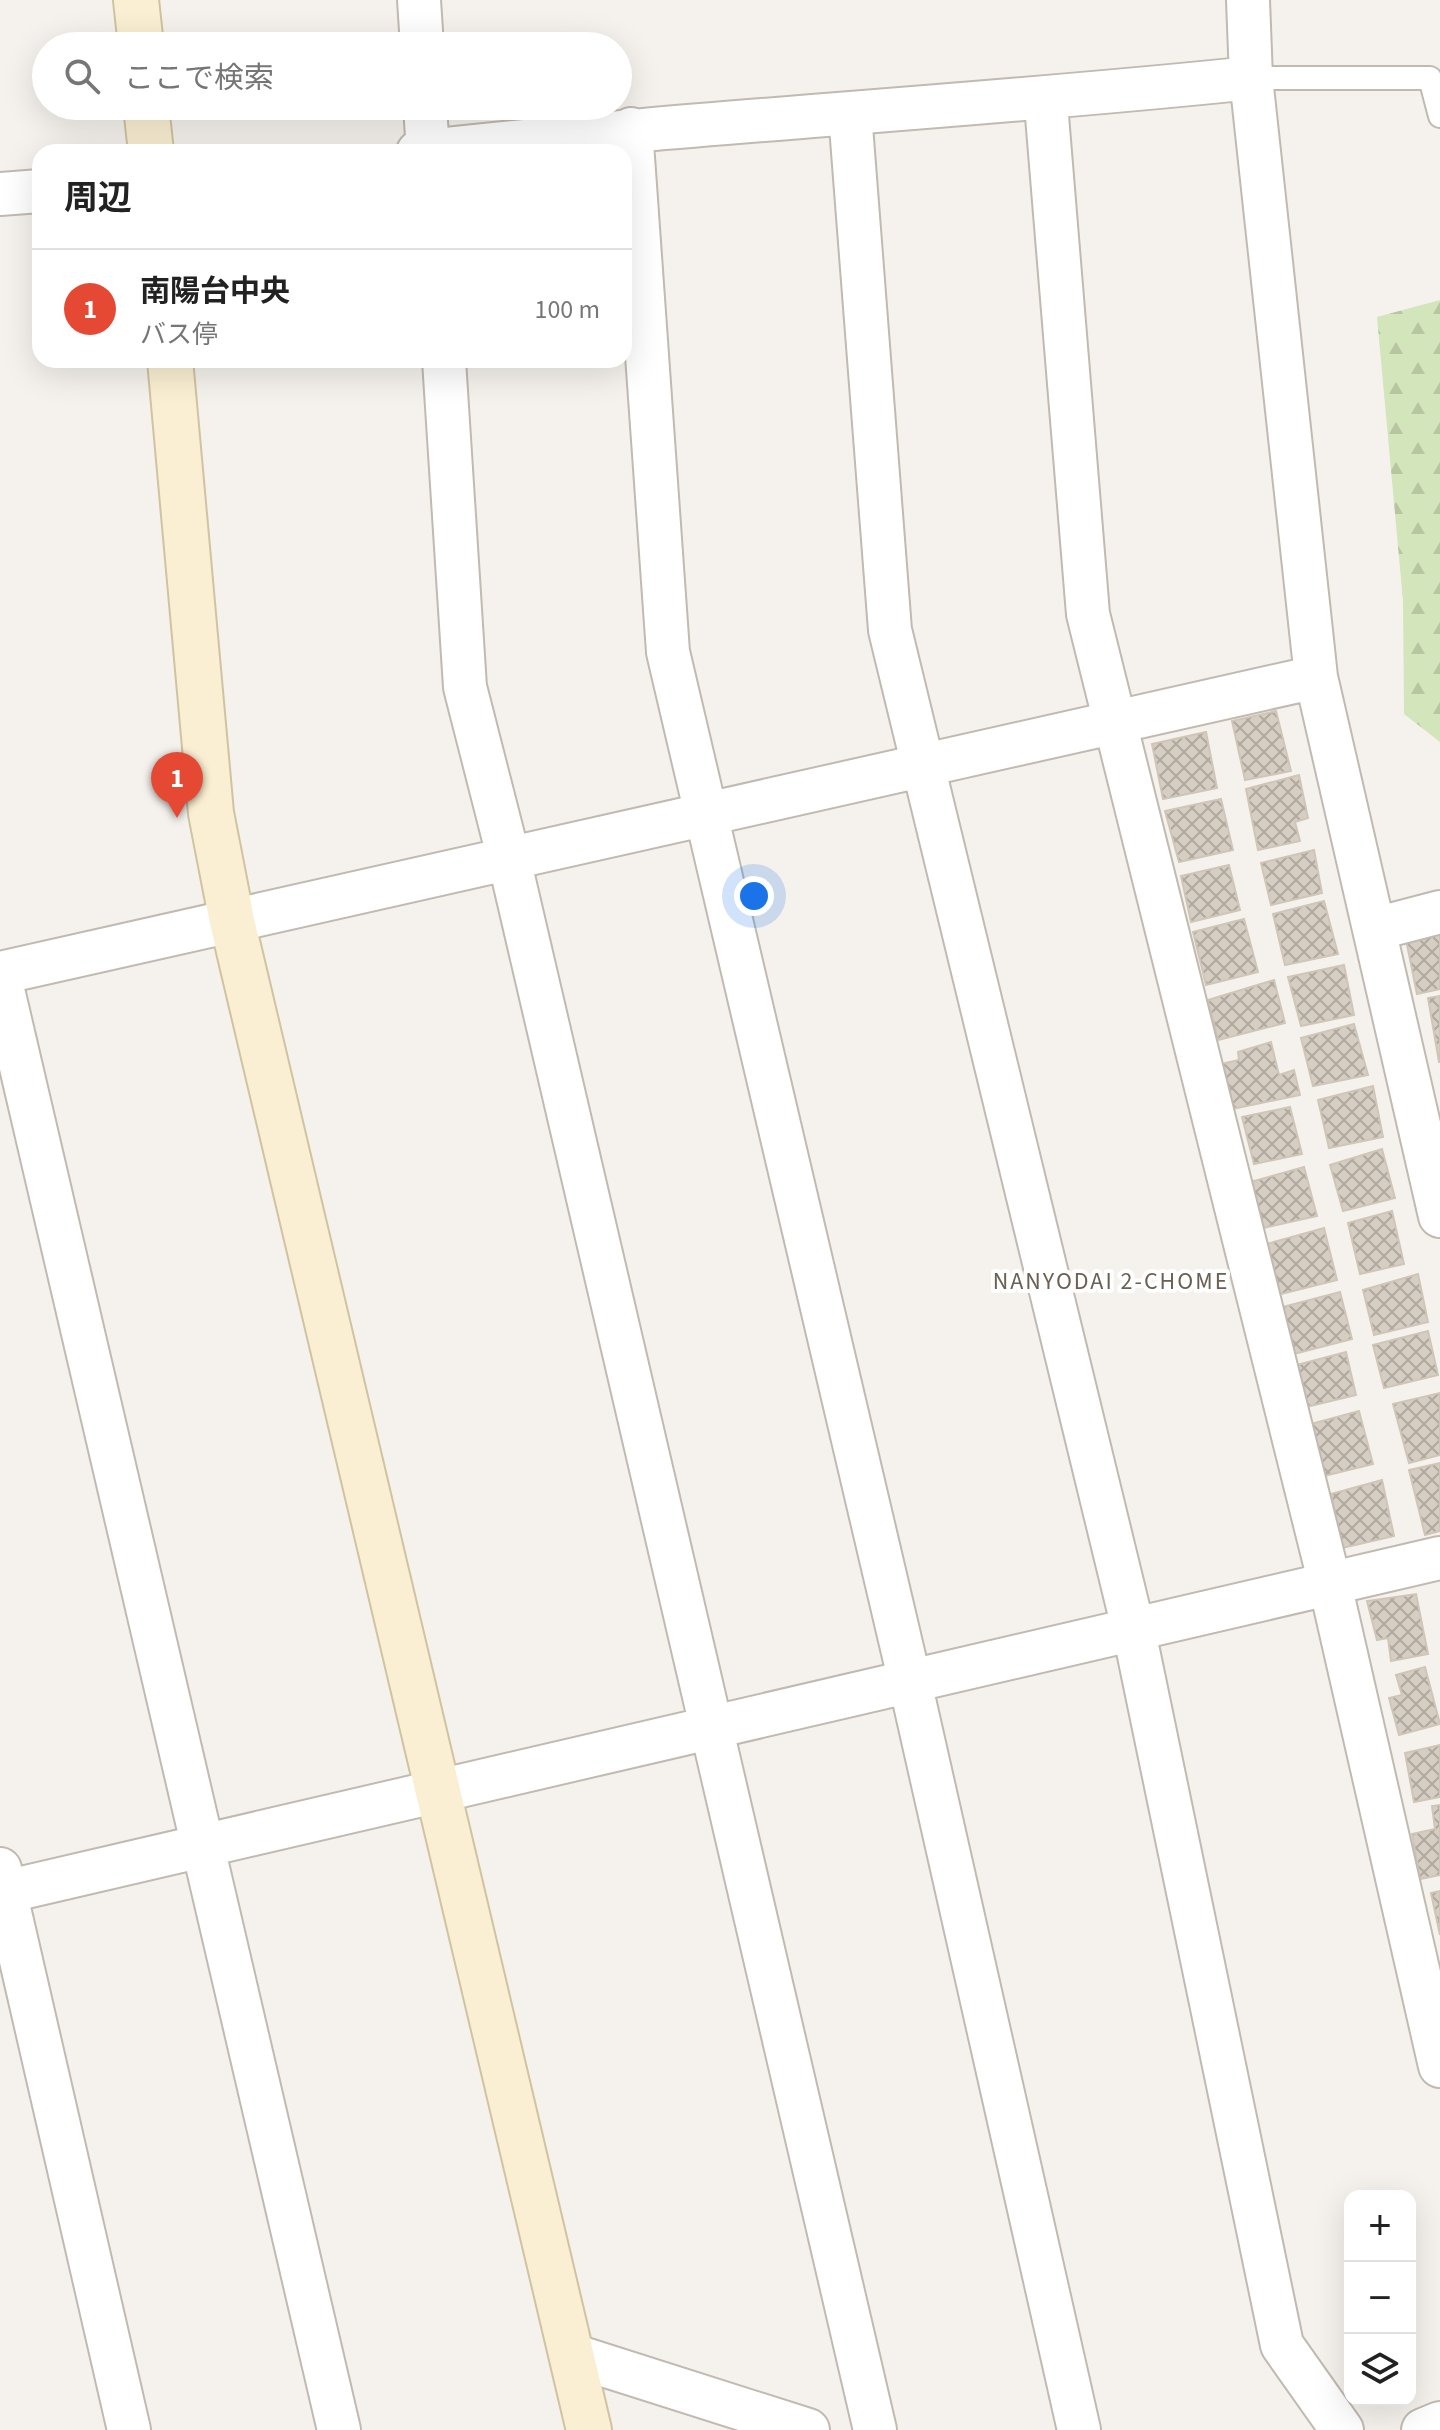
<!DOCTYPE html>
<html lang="ja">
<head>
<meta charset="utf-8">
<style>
	:root { --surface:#fff; --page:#f6f6f6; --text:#222; --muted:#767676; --line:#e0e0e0; --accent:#e64933 }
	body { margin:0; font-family:"Source Sans 3","Noto Sans JP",sans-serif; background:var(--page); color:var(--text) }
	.controls { position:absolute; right:24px; bottom:24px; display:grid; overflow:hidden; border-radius:16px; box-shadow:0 8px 32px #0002 }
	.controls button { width:72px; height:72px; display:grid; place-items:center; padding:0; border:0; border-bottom:2px solid var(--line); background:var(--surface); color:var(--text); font:40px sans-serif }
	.you { position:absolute; left:754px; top:896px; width:28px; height:28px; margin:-20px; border:6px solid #fff; border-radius:50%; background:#1a73e8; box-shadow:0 0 0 12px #1a73e833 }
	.badge { display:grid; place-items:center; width:52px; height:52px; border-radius:50%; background:var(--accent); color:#fff; font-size:26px; font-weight:700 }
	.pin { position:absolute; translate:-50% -66px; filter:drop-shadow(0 2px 4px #0008) }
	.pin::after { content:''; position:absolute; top:42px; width:28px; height:24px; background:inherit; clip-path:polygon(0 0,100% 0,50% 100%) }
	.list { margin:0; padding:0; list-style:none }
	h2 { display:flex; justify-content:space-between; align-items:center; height:104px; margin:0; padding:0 32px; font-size:34px }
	h2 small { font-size:26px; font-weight:400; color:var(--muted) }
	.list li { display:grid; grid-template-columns:52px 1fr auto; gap:24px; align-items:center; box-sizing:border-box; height:120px; padding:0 32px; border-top:2px solid var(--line) }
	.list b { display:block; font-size:30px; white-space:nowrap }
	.list p { margin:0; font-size:26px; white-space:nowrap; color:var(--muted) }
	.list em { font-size:26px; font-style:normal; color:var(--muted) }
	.icon { flex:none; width:44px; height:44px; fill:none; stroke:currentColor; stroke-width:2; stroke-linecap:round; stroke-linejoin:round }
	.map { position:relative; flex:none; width:1440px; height:2430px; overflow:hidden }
	.search { position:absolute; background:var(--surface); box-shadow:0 8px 32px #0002; left:32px; top:32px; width:600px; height:88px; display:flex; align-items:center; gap:20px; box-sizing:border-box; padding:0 28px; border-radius:44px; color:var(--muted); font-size:30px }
	.panel { position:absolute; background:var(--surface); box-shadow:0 8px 32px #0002; left:32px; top:144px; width:600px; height:224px; border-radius:24px }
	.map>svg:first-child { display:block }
	.forest { fill:url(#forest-firs) }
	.building { fill:url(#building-cross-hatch); stroke:#d0c6b7; stroke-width:2 }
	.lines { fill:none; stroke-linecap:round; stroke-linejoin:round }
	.lane-casing { stroke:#c0bab0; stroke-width:26 }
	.street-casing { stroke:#c0bab0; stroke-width:46 }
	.secondary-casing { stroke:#d0c3a1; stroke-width:48 }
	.lane { stroke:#fff; stroke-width:22 }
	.street { stroke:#fff; stroke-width:42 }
	.secondary { stroke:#faefd2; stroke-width:44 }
	.labels { text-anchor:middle; stroke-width:8; stroke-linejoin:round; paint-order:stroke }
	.neighbourhood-label { font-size:24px; letter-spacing:2px; fill:#6b6153; stroke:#fff }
</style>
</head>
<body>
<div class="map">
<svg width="1440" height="2430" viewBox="0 0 1440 2430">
	<defs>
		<pattern id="forest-firs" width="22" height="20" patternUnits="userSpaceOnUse" patternTransform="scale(2)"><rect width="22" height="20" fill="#d3e5ba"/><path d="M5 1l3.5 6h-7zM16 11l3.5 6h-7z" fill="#b7c6a1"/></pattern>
		<pattern id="building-cross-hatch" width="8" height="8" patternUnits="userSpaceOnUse" patternTransform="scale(2)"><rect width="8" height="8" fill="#d6cec3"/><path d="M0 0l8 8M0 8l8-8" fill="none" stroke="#b0a9a0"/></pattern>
	</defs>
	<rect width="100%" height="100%" fill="#f5f2ed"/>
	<path class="forest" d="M1440,300V742L1404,714L1403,601L1377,317Z"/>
	<path class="building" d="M1276,711L1291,771L1245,780L1232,721Z
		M1206,732L1217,788L1163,799L1152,744Z
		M1299,775L1308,818L1295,822L1300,841L1258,850L1246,789Z
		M1221,799L1233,850L1179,862L1165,811Z
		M1314,850L1322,893L1271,905L1261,863Z
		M1229,865L1240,910L1191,922L1181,876Z
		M1324,901L1338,954L1285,965L1273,914Z
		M1244,919L1258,972L1206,985L1193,932Z
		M1440,927V989L1417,994L1405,935Z
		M1344,965L1354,1015L1301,1026L1288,977Z
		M1274,980L1285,1023L1218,1040L1208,1000Z
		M1440,996V1062H1439L1428,998Z
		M1354,1024L1368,1075L1313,1086L1301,1038Z
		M1271,1042L1279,1075L1294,1070L1300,1095L1232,1109L1221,1064L1239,1060L1238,1052Z
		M1373,1086L1383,1137L1329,1148L1318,1100Z
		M1290,1107L1302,1154L1254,1164L1242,1117Z
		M1382,1149L1395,1198L1343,1211L1330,1165Z
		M1304,1167L1317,1216L1259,1229L1247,1183Z
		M1392,1211L1404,1264L1360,1274L1348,1223Z
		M1324,1228L1337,1280L1277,1295L1263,1245Z
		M1418,1274L1428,1322L1374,1335L1363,1290Z
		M1340,1292L1352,1339L1290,1355L1279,1308Z
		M1428,1331L1438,1375L1384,1388L1373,1345Z
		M1346,1352L1356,1395L1302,1408L1293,1366Z
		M1440,1393V1455L1409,1463L1393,1404Z
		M1359,1411L1373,1464L1324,1476L1311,1424Z
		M1440,1463V1531L1425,1535L1409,1470Z
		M1382,1480L1394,1536L1342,1548L1331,1494Z
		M1416,1594L1428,1654L1391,1661L1388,1638L1377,1640L1367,1601Z
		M1425,1667L1440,1724L1399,1735L1389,1698L1402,1695L1396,1675Z
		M1440,1745V1797L1414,1802L1405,1753Z
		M1440,1805V1875L1420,1879L1412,1834L1435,1829L1432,1806Z
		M1440,1891V1935L1431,1893Z"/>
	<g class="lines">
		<defs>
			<path id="lane" d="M1251,78H1430L1440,116"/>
			<path id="street" d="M419,0L422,46
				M1248,0L1251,78L1316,677L1440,1216
				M1043,99L1046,104L1088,614L1330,1584L1440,2066
				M425,106L428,152
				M850,113L890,630L1135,1636L1282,2345L1342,2430
				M631,129L668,652L910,1682L1079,2430
				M418,152C695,121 974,107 1251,78
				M0,194L40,191
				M444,360L465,687L509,859L875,2430
				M1375,929L1440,912
				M0,973L1316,677
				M0,977L339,2430
				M0,1869L129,2430
				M0,1893L1440,1558
				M572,2355L808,2430
				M1423,2430L1440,2423"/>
			<path id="secondary" d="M136,0L141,46
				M146,106L151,152
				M170,360L211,813L232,921L589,2430"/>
		</defs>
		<use href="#lane" class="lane-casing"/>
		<use href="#street" class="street-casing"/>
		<use href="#secondary" class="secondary-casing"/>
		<use href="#lane" class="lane"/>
		<use href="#street" class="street"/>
		<use href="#secondary" class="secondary"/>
	</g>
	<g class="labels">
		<g class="neighbourhood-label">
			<text x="1111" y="1289">NANYODAI 2-CHOME</text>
		</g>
	</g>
</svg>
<div class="controls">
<button>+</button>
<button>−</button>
<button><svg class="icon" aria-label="layers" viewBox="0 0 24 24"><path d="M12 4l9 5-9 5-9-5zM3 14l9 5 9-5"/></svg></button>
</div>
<div class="you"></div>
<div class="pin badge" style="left:177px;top:818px">1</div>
<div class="search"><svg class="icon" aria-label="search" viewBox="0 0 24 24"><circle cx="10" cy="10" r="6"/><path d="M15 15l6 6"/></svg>ここで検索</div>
<section class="panel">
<h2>周辺<small></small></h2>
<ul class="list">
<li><span class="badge">1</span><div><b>南陽台中央</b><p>バス停</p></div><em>100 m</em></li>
</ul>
</section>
</div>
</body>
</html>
